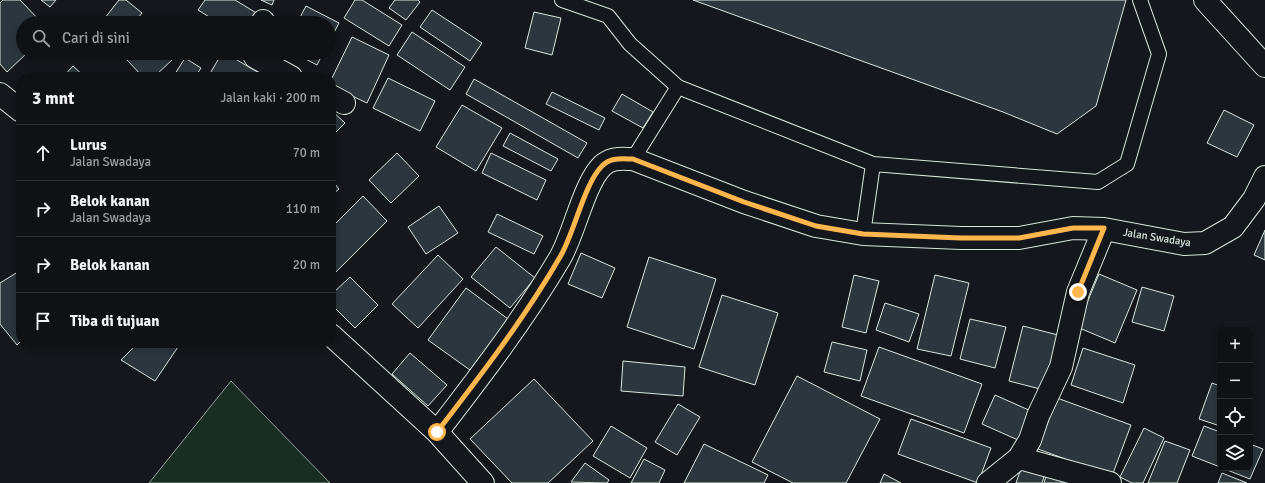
<!DOCTYPE html>
<html lang="id">
<head>
<meta charset="utf-8">
<style>
	:root { --surface:#0f1215; --page:#181b1e; --text:#f1f3f6; --muted:#9b9ea0; --line:#2f3234 }
	body { margin:0; font-family:Signika,sans-serif; background:var(--page); color:var(--text) }
	.controls { position:absolute; right:12px; bottom:12px; display:grid; overflow:hidden; border-radius:8px; box-shadow:0 2px 6px #0003 }
	.controls button { width:36px; height:36px; display:grid; place-items:center; padding:0; border:0; border-bottom:1px solid var(--line); background:var(--surface); color:var(--text); font:20px sans-serif }
	.stop { position:absolute; width:12px; height:12px; margin:-9px; border:3px solid #ffb74d; border-radius:50%; background:#fff }
	.stop.end { background:#ffb74d; border-color:#fff; box-shadow:0 1px 4px #0008 }
	.list { margin:0; padding:0; list-style:none }
	h2 { display:flex; justify-content:space-between; align-items:center; height:52px; margin:0; padding:0 16px; font-size:17px }
	h2 small { font-size:13px; font-weight:400; color:var(--muted) }
	.list li { display:grid; grid-template-columns:26px 1fr auto; gap:12px; align-items:center; box-sizing:border-box; height:56px; padding:0 16px; border-top:1px solid var(--line) }
	.list b { display:block; font-size:15px; white-space:nowrap }
	.list p { margin:0; font-size:13px; white-space:nowrap; color:var(--muted) }
	.list em { font-size:13px; font-style:normal; color:var(--muted) }
	.icon { flex:none; width:22px; height:22px; fill:none; stroke:currentColor; stroke-width:2; stroke-linecap:round; stroke-linejoin:round }
	.map { position:relative; flex:none; width:1265px; height:483px; overflow:hidden }
	.search { position:absolute; background:var(--surface); box-shadow:0 2px 6px #0003; left:16px; top:16px; width:320px; height:44px; display:flex; align-items:center; gap:10px; box-sizing:border-box; padding:0 14px; border-radius:22px; color:var(--muted); font-size:15px }
	.panel { position:absolute; background:var(--surface); box-shadow:0 2px 6px #0003; left:16px; top:72px; width:320px; height:276px; border-radius:16px }
	.map>svg:first-child { display:block }
	.green { fill:#1a2d24; stroke:#939e99 }
	.building { fill:#2c363c; stroke:#d8e6dc }
	.lines { fill:none; stroke-linecap:round; stroke-linejoin:round }
	.lane-casing { stroke:#d8e6dc; stroke-width:16 }
	.street-casing { stroke:#d8e6dc; stroke-width:24 }
	.secondary-casing { stroke:#d8e6dc; stroke-width:24 }
	.lane { stroke:#14181c; stroke-width:14 }
	.street { stroke:#14181c; stroke-width:22 }
	.secondary { stroke:#14181c; stroke-width:22 }
	.route { stroke:#ffb74d; stroke-width:5 }
	.labels { text-anchor:middle; stroke-width:3; stroke-linejoin:round; paint-order:stroke }
	.street-label { font-size:11px; fill:#d8e6dc; stroke:#14181c }
</style>
</head>
<body>
<div class="map">
<svg width="1265" height="483" viewBox="0 0 1265 483">
	<rect width="100%" height="100%" fill="#14181c"/>
	<path class="green" d="M231,381L330,483H149Z"/>
	<path class="building" d="M3,0H20L42,23H23V53H27L7,72L0,64V3Z
		M41,0H56L50,7Z
		M119,0H126L142,13L134,23H101Z
		M205,0H235L263,17L259,23H219L198,10Z
		M261,0H274L272,5Z
		M355,0H362L402,25L389,46L344,18Z
		M395,0H418L420,2L406,20L389,8Z
		M693,0H1126L1096,106L1057,134L1003,112Z
		M306,6L339,23L329,42V23H297Z
		M432,10L482,43L470,61L420,27Z
		M534,12L561,18L552,55L525,48Z
		M412,32L465,67L450,90L397,55Z
		M352,37L389,55L367,103L331,86V80Z
		M135,53H168L173,59L154,77H143L127,60Z
		M222,53H225L266,77H208Z
		M294,53H323L317,65Z
		M185,58L201,68L195,77H173Z
		M73,66L85,77H63Z
		M388,78L435,101L420,131L373,108Z
		M474,79L587,143L578,158L466,94Z
		M552,92L605,118L599,130L546,104Z
		M622,94L653,112L643,128L612,111Z
		M462,105L502,128L476,171L436,147Z
		M331,110L345,123L331,137Z
		M1224,110L1254,125L1237,157L1207,143Z
		M510,133L558,159L551,171L503,146Z
		M397,153L419,176L391,203L369,180Z
		M491,153L546,180L537,200L482,173Z
		M331,179L339,189L331,196Z
		M363,196L387,221L331,277V228Z
		M439,206L458,233L426,254L408,227Z
		M497,214L543,236L534,254L488,232Z
		M1265,230V260L1254,255Z
		M496,247L535,278L510,308L471,277Z
		M581,253L615,268L602,298L568,284Z
		M438,255L463,279L418,328L392,304Z
		M649,257L716,279L694,349L627,327Z
		M21,270V341L17,345L0,324V283Z
		M1099,274L1137,290L1115,343L1077,327Z
		M854,275L879,281L866,333L842,327Z
		M935,275L969,283L951,356L917,349Z
		M350,277L378,305L355,328L331,304V295Z
		M1142,287L1174,296L1164,331L1132,322Z
		M466,288L508,319L470,370L428,340Z
		M722,295L778,313L755,385L699,367Z
		M885,303L919,314L909,342L876,330Z
		M970,319L1006,327L995,368L960,359Z
		M1023,326L1058,335L1044,390L1009,381Z
		M832,342L867,350L860,381L824,372Z
		M138,343H167L178,347L155,381L121,360Z
		M879,347L982,384L964,433L861,396Z
		M1083,348L1135,365L1123,403L1071,385Z
		M410,353L447,385L428,406L392,374Z
		M623,361L685,367L683,396L621,391Z
		M797,376L880,419L846,483H793L752,462Z
		M534,379L593,441L548,483H512L470,439Z
		M1212,383L1220,386V426L1199,419Z
		M995,395L1031,411L1018,440L982,424Z
		M1057,398L1131,425L1112,476L1038,449Z
		M678,404L700,417L677,455L655,442Z
		M911,419L991,448L978,483L898,454Z
		M611,426L647,448L630,478L593,456Z
		M1204,426L1220,432V467L1192,456Z
		M1144,428L1164,438L1143,483H1132L1120,477Z
		M1165,441L1190,450L1177,483H1148Z
		M704,444L768,475L764,483H684Z
		M1250,444L1263,449L1250,479L1222,468H1250Z
		M644,459L665,470L659,483H631Z
		M1024,460L1047,467L1042,483H1016Z
		M585,463L609,480L607,483L571,482Z
		M1048,469L1081,483H1044Z
		M1222,473L1247,483H1218Z
		M884,474L901,483H880Z"/>
	<g class="lines">
		<defs>
			<path id="lane" d="M562,0L608,16L630,44L678,87L873,164L1098,182L1127,164L1159,54L1140,0
				M633,159L678,87
				M863,234L873,164"/>
			<path id="street" d="M263,23V21
				M253,53L255,57L291,77
				M0,94L21,111
				M331,96L344,103
				M331,335L437,432L483,483
				M437,432C481,375 524,319 560,258C574,234 584,184 602,166C612,157 621,159 633,159L744,202L816,226L863,234L961,238H1019L1073,228L1104,229L1184,244L1205,243L1233,227L1254,199L1265,177
				M1019,458L1110,483
				M988,483L1019,458L1030,440L1038,416L1061,367L1078,292L1104,229"/>
			<path id="secondary" d="M1205,0L1265,66"/>
		</defs>
		<use href="#lane" class="lane-casing"/>
		<use href="#street" class="street-casing"/>
		<use href="#secondary" class="secondary-casing"/>
		<use href="#lane" class="lane"/>
		<use href="#street" class="street"/>
		<use href="#secondary" class="secondary"/>
	</g>
	<g class="lines">
		<path class="route" d="M437,432C481,375 524,319 560,257C574,234 584,184 602,166C611,157 621,159 633,159L744,202L816,226L863,234L961,238H1019L1073,228H1104L1078,292"/>
	</g>
	<g class="labels">
		<g class="street-label">
			<text transform="translate(1157 237) rotate(9)" y="4">Jalan Swadaya</text>
		</g>
	</g>
</svg>
<div class="controls">
<button>+</button>
<button>−</button>
<button><svg class="icon" aria-label="locate" viewBox="0 0 24 24"><circle cx="12" cy="12" r="6"/><path d="M12 2v4M12 18v4M2 12h4M18 12h4"/></svg></button>
<button><svg class="icon" aria-label="layers" viewBox="0 0 24 24"><path d="M12 4l9 5-9 5-9-5zM3 14l9 5 9-5"/></svg></button>
</div>
<div class="stop" style="left:437px;top:432px"></div>
<div class="stop end" style="left:1078px;top:292px"></div>
<div class="search"><svg class="icon" aria-label="search" viewBox="0 0 24 24"><circle cx="10" cy="10" r="6"/><path d="M15 15l6 6"/></svg>Cari di sini</div>
<section class="panel">
<h2>3 mnt<small>Jalan kaki · 200 m</small></h2>
<ul class="list">
<li><svg class="icon" aria-label="ahead" viewBox="0 0 24 24"><path d="M12 20V5M6 11l6-6 6 6"/></svg><div><b>Lurus</b><p>Jalan Swadaya</p></div><em>70 m</em></li>
<li><svg class="icon" aria-label="right" viewBox="0 0 24 24"><path d="M7 20v-9h11M14 6l5 5-5 5"/></svg><div><b>Belok kanan</b><p>Jalan Swadaya</p></div><em>110 m</em></li>
<li><svg class="icon" aria-label="right" viewBox="0 0 24 24"><path d="M7 20v-9h11M14 6l5 5-5 5"/></svg><div><b>Belok kanan</b></div><em>20 m</em></li>
<li><svg class="icon" aria-label="arrive" viewBox="0 0 24 24"><path d="M6 21V4h12l-3 4 3 4H6"/></svg><div><b>Tiba di tujuan</b></div></li>
</ul>
</section>
</div>
</body>
</html>
